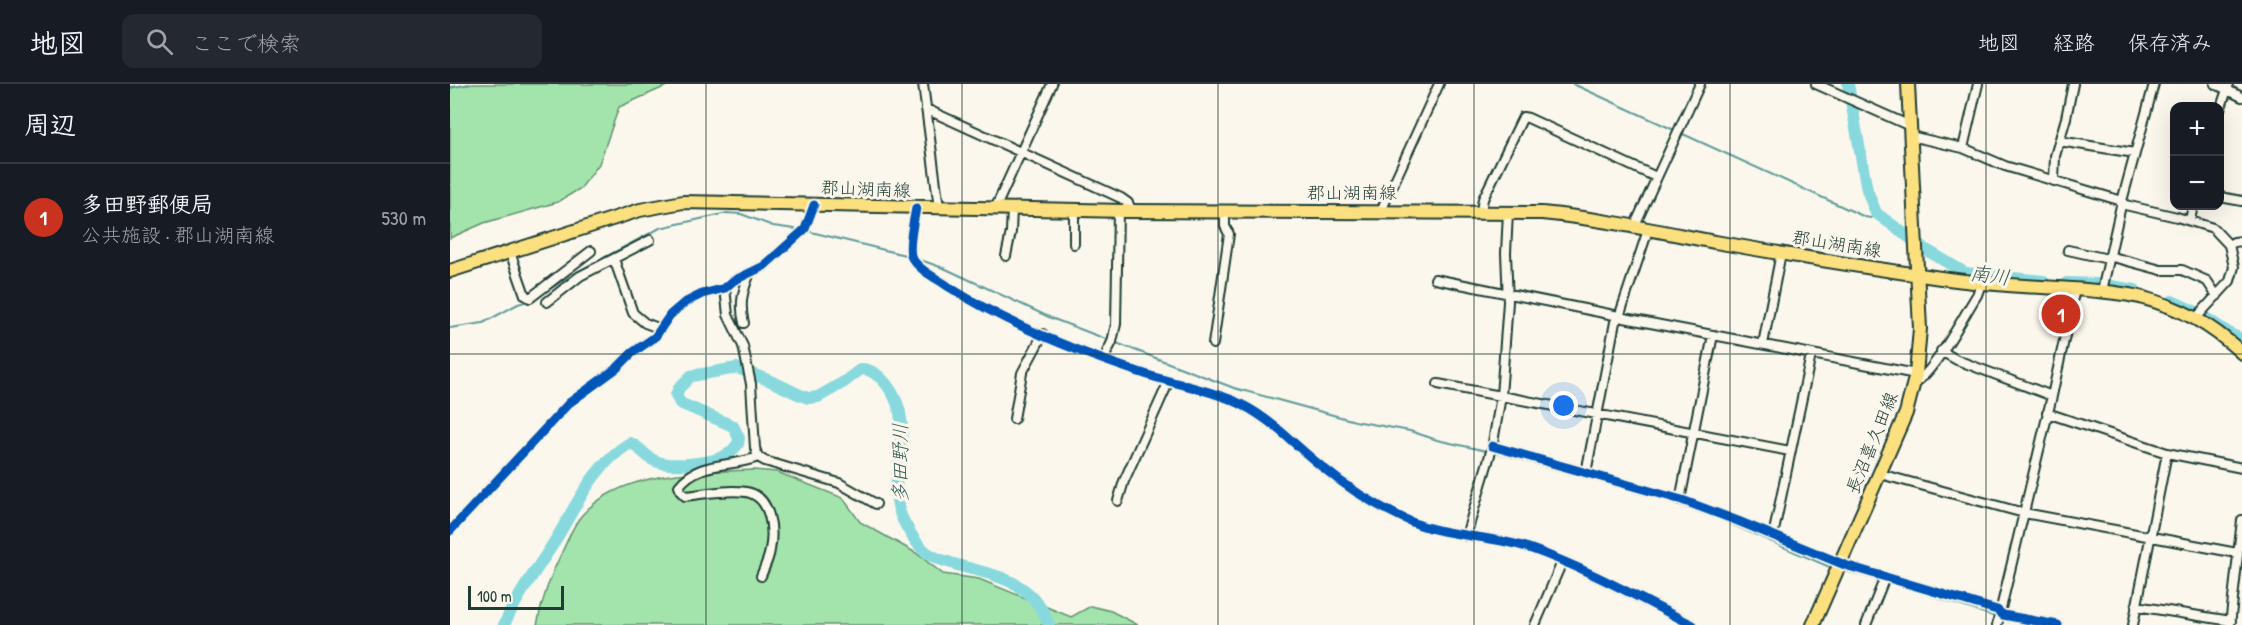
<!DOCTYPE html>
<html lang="ja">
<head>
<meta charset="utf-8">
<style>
	:root { --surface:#171b24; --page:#242831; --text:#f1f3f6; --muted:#9ea1a6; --line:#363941; --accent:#c8321e }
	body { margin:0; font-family:"Patrick Hand","Klee One",sans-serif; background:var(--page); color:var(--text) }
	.controls { position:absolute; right:18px; top:18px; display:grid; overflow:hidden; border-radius:12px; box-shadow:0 6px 24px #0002 }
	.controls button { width:54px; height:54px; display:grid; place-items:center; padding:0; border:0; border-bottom:2px solid var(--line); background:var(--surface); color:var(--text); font:30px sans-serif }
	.scale { position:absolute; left:18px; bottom:15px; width:96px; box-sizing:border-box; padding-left:6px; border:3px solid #1f3d34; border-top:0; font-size:16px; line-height:21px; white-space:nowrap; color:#1f3d34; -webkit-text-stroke:4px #fbf7ec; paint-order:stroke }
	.you { position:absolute; left:1114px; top:322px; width:21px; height:21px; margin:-15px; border:4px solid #fff; border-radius:50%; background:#1a73e8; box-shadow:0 0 0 9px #1a73e833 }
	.badge { display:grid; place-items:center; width:39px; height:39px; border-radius:50%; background:var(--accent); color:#fff; font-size:20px; font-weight:700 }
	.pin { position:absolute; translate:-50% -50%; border:3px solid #fff; box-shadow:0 2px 6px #0006 }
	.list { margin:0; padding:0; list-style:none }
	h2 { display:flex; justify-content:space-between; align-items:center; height:78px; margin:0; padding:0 24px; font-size:26px }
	h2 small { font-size:20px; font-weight:400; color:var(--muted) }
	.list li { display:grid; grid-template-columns:39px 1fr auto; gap:18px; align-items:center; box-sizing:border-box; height:108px; padding:0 24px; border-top:2px solid var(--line) }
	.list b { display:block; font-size:22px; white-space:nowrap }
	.list p { margin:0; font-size:20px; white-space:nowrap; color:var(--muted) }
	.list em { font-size:20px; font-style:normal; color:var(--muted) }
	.icon { flex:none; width:33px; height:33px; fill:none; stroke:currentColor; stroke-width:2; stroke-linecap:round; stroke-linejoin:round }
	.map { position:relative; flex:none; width:1792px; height:541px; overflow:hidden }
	header { display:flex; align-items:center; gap:36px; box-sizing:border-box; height:84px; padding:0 30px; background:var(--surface); border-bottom:2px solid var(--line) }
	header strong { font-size:28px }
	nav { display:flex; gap:33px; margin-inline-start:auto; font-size:21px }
	.search { width:420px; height:54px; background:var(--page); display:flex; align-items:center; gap:15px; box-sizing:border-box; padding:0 21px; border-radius:12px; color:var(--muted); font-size:22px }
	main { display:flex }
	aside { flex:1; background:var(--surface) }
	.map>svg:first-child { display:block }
	.green { fill:#a3e3ac; stroke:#619070; stroke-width:1.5 }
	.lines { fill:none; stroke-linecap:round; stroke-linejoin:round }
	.stream { stroke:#5e9b9a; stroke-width:2 }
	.river { stroke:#88d9de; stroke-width:12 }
	.street-casing { stroke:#1f3d34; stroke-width:12 }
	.primary-casing { stroke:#1f3d34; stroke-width:16 }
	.street { stroke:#fbf7ec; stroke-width:8 }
	.primary { stroke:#fce080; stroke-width:12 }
	.cycleway-casing { stroke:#fbf7ec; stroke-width:13 }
	.cycleway { stroke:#0057b8; stroke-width:9 }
	.grid { fill:none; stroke:#1f3d34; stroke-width:1.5; stroke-opacity:0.55 }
	.labels { text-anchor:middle; stroke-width:6; stroke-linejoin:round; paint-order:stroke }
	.street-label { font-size:18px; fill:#1f3d34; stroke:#fbf7ec }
	.water-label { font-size:20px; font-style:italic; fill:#345c56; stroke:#fbf7ec }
</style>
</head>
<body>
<header>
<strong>地図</strong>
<div class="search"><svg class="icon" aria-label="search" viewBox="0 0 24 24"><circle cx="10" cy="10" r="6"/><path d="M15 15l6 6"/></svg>ここで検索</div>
<nav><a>地図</a><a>経路</a><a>保存済み</a></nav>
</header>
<main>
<aside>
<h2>周辺<small></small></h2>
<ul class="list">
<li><span class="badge">1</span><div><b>多田野郵便局</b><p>公共施設 · 郡山湖南線</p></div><em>530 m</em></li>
</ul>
</aside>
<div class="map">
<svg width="1792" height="541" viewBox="0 0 1792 541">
	<rect width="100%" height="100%" fill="#fbf7ec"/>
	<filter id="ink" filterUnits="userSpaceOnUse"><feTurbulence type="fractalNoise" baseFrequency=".0167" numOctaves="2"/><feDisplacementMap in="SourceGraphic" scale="12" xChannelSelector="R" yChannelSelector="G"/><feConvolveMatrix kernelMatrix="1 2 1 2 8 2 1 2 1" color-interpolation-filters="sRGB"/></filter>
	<g filter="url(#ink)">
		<path class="green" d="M24,0H221L169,23L149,80L131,104L108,118L34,139L0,154V3Z
			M304,386L327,388L393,414L410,438L466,469L493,490L529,495L621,533L641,522L661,527L688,541H87C92,515 100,492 112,468C118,456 123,441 132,431C172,386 248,388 304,386Z"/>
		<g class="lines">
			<path class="stream" d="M1123,0L1415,133L1421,134L1426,129
				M0,4L19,0
				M357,147L459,172
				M465,174L496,185L601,234L784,304L905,337L960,347L987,356L1050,370L1218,417L1269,435L1382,484
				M86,214L127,188L210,144L277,129L291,130L323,142L352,146
				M0,244L33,239L68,220L78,217
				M1391,486L1447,501L1546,533
				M1551,534L1578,541"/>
			<path class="river" d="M1398,0L1417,106L1426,129L1475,165L1515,189L1593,197
				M1616,199L1649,200L1685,206
				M1722,217L1748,229L1782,251L1792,255
				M54,541C66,513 86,487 103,460C126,423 142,382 180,359C189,362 194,371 203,376C218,384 264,380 278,370C282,368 285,363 288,360L289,354L283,342L230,319L226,311L229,304L241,292L287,284L323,298L348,310L358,314L368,313L394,298L411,285C422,285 430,292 437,301C471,345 433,392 452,434C458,446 467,463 479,470C486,475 496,477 504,480C547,493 581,494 599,541"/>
			<defs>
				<path id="street" d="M473,0L489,124
					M1366,0L1460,42
					M1765,0L1792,13
					M476,25L671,114L678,119L682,127
					M1770,26L1779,0
					M1460,52L1513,64L1555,82L1672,117
					M1609,57L1685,69
					M1513,64L1528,0
					M1604,97L1605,72L1616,34L1623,0
					M1770,113L1792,117
					M1671,120L1727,133L1763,144L1779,161L1784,183L1780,197L1746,234
					M466,124C464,136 457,165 462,174C470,187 488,195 499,203C559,241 630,269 698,291C726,300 755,305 782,316C818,331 841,358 871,382C895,402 925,421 953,434C993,454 1038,450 1079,464C1136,484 1189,514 1243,541
					M545,125L602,0
					M624,126V160
					M931,127L989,0
					M1031,127L1033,115L1073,33L1078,34L1206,93
					M1740,136L1743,122
					M1184,143L1250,0
					M1779,161L1784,158L1792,157
					M1618,166L1658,175
					M60,168L75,211L80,214L141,167
					M556,172L561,148L562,125
					M1659,172L1711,186H1732L1757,197L1767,212
					M164,175L183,229L195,239L211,245
					M985,195L1164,231L1169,233L1466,290
					M275,204L278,231L293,262L301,300L305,364L308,373L315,377L389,399L426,420
					M1652,207L1672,117L1704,0
					M97,218L130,192L200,156
					M294,239C289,219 293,206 300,189
					M763,260L779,150L775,142V127
					M1313,260L1331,169
					M1491,267L1507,276L1602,312
					M653,276L662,258L666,240L668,127
					M1464,299C1483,291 1514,231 1527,211L1531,200
					M988,300L1340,367
					M1597,329L1717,369L1792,384
					M564,335L572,289L593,250
					M1042,362L1232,416L1288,437L1395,481L1547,526L1553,531L1608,541
					M308,373C281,384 249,376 229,402L231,408L235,412C254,410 277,405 296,408C321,412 324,446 320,466C319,475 314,484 311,492
					M1136,389L1165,238L1169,233L1198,146
					M1430,390L1574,429L1787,469
					M1230,416L1263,251
					M668,417L674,397L719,297
					M0,447L119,319L167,284L182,269L205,253L220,231L234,219L252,210L275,204L283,197L314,182L355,145L364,121
					M1016,452L1042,364L1051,312L1058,218L1056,169L1058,128
					M1323,452L1361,271
					M1686,522L1781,537
					M1085,541L1112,478
					M1416,541L1435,493
					M1547,541L1602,312L1625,205
					M1683,541L1717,369
					M1780,541L1792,436"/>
				<path id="primary" d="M0,187L190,126L233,118L676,127L1092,129C1153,135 1212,148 1271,159C1344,172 1418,184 1491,194C1530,200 1569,202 1609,204C1636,206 1663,207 1690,213C1732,224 1760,240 1792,269
					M1363,541L1456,329L1466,290L1470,245L1458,0"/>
			</defs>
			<use href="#street" class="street-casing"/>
			<use href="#primary" class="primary-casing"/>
			<use href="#street" class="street"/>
			<use href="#primary" class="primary"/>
			<defs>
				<path id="cycleway" d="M466,124C464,136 457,165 462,174C470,187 488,195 499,203C559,241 630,269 698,291C726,300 755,305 782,316C818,331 841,358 871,382C895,402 925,421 953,434C993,454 1038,450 1079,464C1136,484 1189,514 1243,541
					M1042,362L1232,416L1288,437L1395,481L1547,526L1553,531L1608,541
					M0,447L119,319L167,284L182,269L205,253L220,231L234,219L252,210L275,204L283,197L314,182L355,145L364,121"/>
			</defs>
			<use href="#cycleway" class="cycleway-casing"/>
			<use href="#cycleway" class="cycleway"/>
		</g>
	</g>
	<path class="grid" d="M256,0V541M512,0V541M768,0V541M1024,0V541M1280,0V541M1536,0V541M0,270H1792"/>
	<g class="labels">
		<g class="street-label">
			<text transform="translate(416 105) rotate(2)" y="6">郡山湖南線</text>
			<text x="902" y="115">郡山湖南線</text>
			<text transform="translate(1387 160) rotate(9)" y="6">郡山湖南線</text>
			<text transform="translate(1422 359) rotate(-68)" y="6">長沼喜久田線</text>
		</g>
		<g class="water-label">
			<text transform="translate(1540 191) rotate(8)" y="7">南川</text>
			<text transform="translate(450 379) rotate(-90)" y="7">多田野川</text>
		</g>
	</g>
</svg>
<div class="controls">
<button>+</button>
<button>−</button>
</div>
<div class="scale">100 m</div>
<div class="you"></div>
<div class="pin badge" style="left:1611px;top:230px">1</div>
</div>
</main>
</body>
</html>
